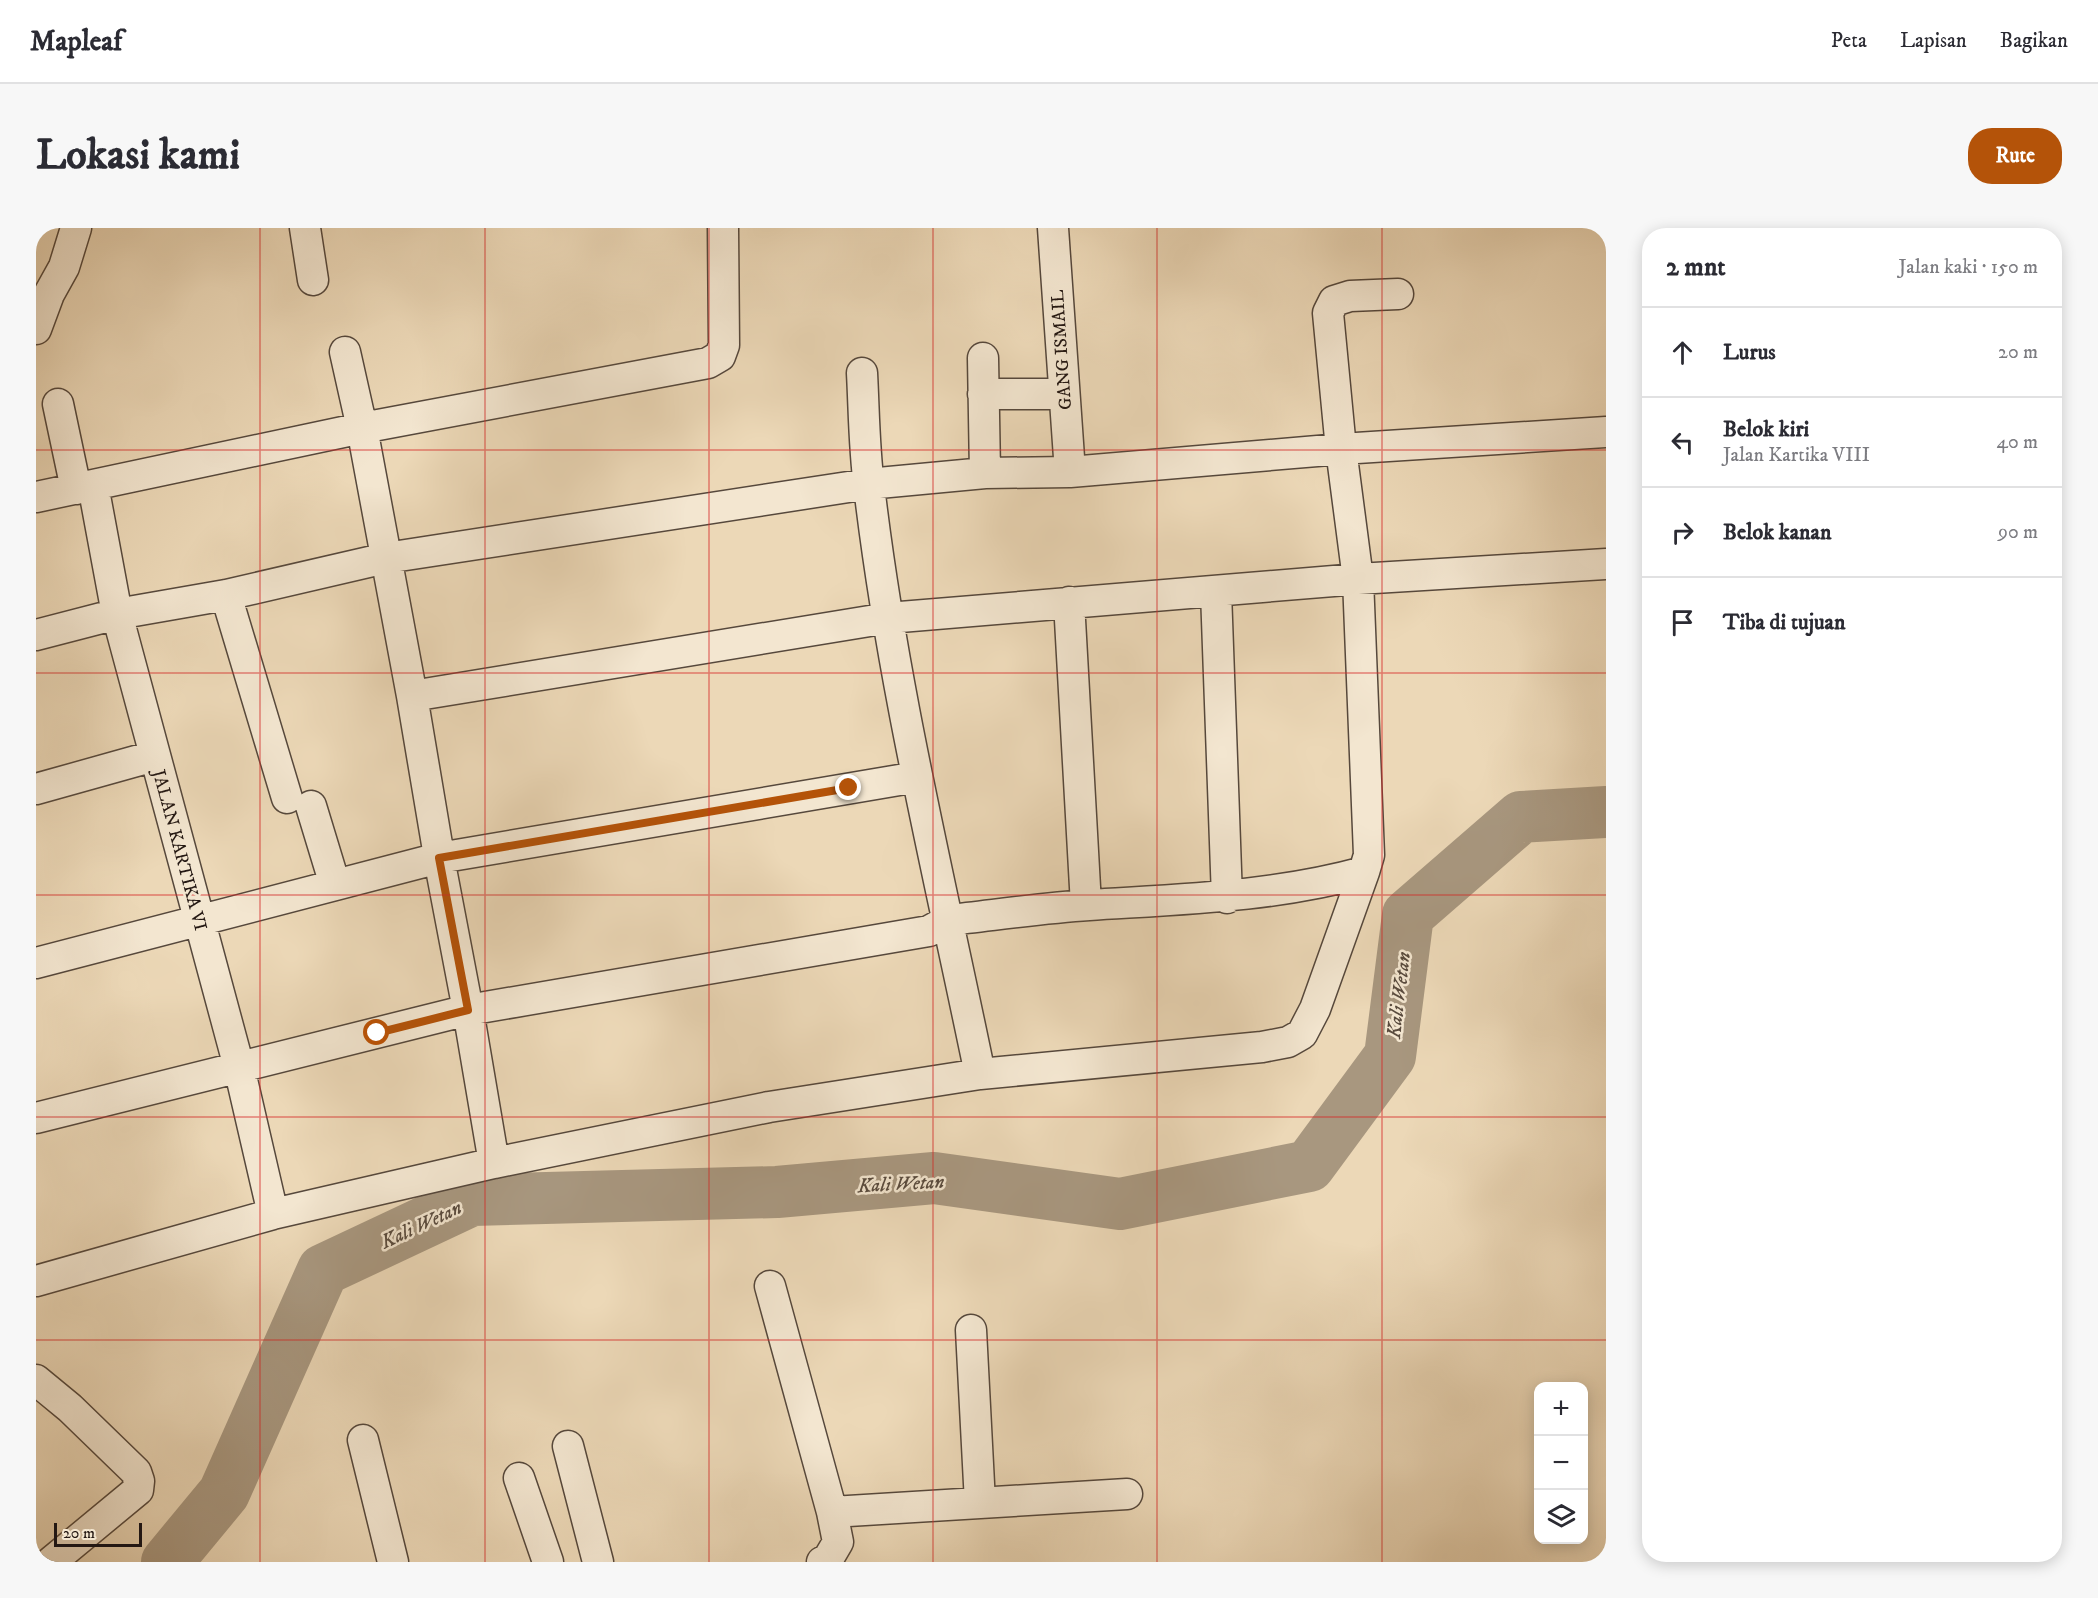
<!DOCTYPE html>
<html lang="id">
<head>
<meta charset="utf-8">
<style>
	:root { --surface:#fff; --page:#f7f7f7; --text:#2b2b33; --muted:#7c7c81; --line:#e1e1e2; --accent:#b45309 }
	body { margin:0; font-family:"IM FELL DW Pica",serif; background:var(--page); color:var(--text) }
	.controls { position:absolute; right:18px; bottom:18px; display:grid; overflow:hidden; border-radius:12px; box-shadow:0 3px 15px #0003 }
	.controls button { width:54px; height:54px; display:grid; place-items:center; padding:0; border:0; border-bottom:2px solid var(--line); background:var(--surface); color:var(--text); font:30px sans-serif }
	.scale { position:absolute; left:18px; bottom:15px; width:88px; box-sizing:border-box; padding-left:6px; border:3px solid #241813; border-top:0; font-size:16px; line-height:21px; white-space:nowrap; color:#241813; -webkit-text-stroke:4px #f3e6d0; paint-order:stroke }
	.stop { position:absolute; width:18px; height:18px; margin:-14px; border:4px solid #b45309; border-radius:50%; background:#fff }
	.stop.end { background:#b45309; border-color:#fff; box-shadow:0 2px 6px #0008 }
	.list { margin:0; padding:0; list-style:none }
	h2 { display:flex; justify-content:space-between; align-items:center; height:78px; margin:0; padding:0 24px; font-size:26px }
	h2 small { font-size:20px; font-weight:400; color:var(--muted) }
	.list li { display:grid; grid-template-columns:39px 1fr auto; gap:18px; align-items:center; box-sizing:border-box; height:90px; padding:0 24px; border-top:2px solid var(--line) }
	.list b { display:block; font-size:22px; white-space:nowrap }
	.list p { margin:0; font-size:20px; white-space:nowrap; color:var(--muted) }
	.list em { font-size:20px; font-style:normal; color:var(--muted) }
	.icon { flex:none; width:33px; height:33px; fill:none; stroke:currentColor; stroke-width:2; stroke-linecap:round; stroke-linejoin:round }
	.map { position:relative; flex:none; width:1570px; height:1334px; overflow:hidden; border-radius:24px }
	header { display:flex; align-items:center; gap:36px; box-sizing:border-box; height:84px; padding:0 30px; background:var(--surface); border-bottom:2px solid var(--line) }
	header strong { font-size:28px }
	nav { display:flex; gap:33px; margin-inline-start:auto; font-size:21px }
	.intro { display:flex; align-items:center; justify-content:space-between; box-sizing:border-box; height:144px; padding:0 36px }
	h1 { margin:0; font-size:42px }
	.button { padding:15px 27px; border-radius:24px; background:var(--accent); color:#fff; font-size:21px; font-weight:700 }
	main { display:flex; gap:36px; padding:0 36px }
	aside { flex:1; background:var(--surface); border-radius:24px; box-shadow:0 3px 15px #0003 }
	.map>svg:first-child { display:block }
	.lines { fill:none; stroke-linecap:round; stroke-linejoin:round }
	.river { stroke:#a8977f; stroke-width:52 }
	.minor-casing { stroke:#56483c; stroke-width:33 }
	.minor { stroke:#f3e6d0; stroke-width:30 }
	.route { stroke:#b45309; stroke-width:8 }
	.grid { fill:none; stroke:#d62828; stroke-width:1.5; stroke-opacity:0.55 }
	.labels { text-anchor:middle; stroke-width:5; stroke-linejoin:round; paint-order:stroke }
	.street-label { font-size:18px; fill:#241813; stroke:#f3e6d0 }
	.water-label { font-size:20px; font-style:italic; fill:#594b3e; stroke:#f3e6d0 }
</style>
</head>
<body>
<header>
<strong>Mapleaf</strong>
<nav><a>Peta</a><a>Lapisan</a><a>Bagikan</a></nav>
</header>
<div class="intro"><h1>Lokasi kami</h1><a class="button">Rute</a></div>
<main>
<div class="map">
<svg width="1570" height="1334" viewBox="0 0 1570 1334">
	<rect width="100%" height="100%" fill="#ecd8b7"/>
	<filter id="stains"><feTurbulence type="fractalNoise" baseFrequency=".00333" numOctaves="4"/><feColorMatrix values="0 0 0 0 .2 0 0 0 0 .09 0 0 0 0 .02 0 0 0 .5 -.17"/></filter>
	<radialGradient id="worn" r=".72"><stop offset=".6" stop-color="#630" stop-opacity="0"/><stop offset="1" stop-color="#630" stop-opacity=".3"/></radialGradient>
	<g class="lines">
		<path class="river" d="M131,1334L188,1265L287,1042L436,972L741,964L898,950L1084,976L1273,938L1354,828L1372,687L1485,589L1570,584"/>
		<defs>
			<path id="minor" d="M269,0L277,52
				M1017,0L1034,244
				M0,101L13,66L28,39L40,0
				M309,124L326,200L376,468L406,646L432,782L458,935
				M826,145C828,182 828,220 833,258C856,456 904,651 944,846
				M947,166H1028
				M22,176L40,261
				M949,245L1034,244L1305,221L1570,204
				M57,257L81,386L203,839L237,986
				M0,269L326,200L672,135L684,128L688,117L687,0
				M1180,364L1191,670
				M190,367L251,570
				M1033,374L1050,677
				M0,407L81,386L190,367L350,330L832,256L949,245L947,130
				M376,468L852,390L1322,351L1570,336
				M0,561L118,528
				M275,578L299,657
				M0,735L403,630L881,549
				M0,890L432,782L893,703L913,692C959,687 1006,680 1053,677C1147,671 1237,669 1328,644L1333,627L1322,351L1305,221L1292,85L1298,73L1314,68L1362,66
				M0,1053L237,986L458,935L733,879L944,846L1226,819L1252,814L1266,806L1279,781L1328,644
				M734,1058L796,1284L802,1314L792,1331L786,1334
				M935,1102L944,1275
				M0,1152L34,1180L100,1244L103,1253L102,1262L15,1334
				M327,1212L357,1334
				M532,1218L562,1334
				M483,1250L512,1334
				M796,1284L1091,1266"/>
		</defs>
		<use href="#minor" class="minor-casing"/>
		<use href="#minor" class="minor"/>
	</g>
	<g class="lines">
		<path class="route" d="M341,805L432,782L403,630L813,560"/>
	</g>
	<path class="grid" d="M224,0V1334M449,0V1334M673,0V1334M897,0V1334M1121,0V1334M1346,0V1334M0,222H1570M0,445H1570M0,667H1570M0,889H1570M0,1112H1570"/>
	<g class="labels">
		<g class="street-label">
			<text transform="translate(1025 122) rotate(-94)" y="6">GANG ISMAIL</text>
			<text transform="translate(144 622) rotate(75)" y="6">JALAN KARTIKA VI</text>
		</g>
		<g class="water-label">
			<text transform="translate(1362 767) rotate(-83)" y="7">Kali Wetan</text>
			<text transform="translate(865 955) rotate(-3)" y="7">Kali Wetan</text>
			<text transform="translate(385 996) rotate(-25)" y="7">Kali Wetan</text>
		</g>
	</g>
	<rect width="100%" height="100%" filter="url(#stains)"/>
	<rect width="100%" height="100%" fill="url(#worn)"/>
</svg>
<div class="controls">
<button>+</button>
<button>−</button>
<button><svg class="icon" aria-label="layers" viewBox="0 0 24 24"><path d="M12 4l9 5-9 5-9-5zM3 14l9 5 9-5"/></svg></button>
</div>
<div class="scale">20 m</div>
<div class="stop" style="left:341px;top:805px"></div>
<div class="stop end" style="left:813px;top:560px"></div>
</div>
<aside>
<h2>2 mnt<small>Jalan kaki · 150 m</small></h2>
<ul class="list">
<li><svg class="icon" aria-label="ahead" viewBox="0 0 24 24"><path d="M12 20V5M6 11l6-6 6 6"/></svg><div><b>Lurus</b></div><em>20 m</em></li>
<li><svg class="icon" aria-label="left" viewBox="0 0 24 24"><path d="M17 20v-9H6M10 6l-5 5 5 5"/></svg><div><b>Belok kiri</b><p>Jalan Kartika VIII</p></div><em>40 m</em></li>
<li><svg class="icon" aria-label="right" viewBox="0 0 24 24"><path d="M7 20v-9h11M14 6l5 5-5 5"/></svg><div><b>Belok kanan</b></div><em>90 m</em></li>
<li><svg class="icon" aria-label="arrive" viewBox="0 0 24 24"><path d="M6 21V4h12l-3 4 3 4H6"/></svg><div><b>Tiba di tujuan</b></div></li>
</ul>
</aside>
</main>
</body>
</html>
